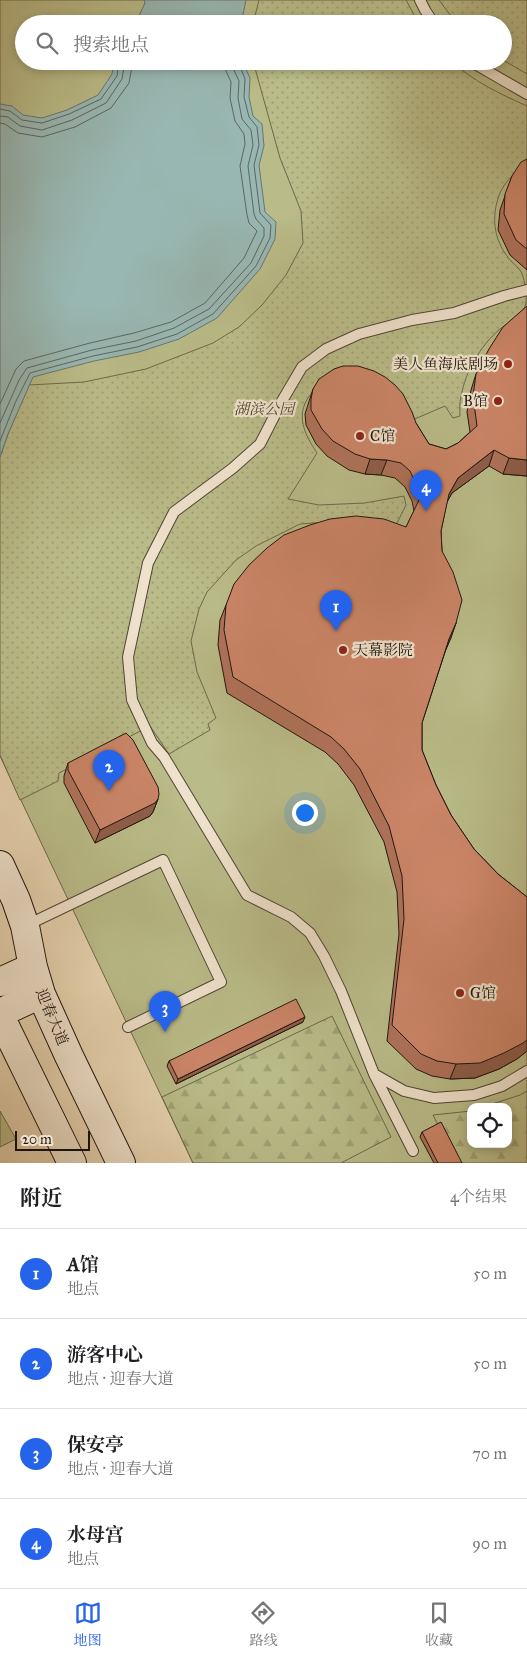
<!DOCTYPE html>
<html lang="zh">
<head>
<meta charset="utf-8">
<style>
	:root { --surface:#fff; --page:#f2f2f2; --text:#202124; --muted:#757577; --line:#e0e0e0; --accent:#2563eb }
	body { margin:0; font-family:"IM FELL Great Primer","Noto Serif SC",serif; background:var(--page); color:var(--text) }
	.controls { position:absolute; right:15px; bottom:15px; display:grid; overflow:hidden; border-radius:10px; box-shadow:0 2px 8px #0003 }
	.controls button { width:45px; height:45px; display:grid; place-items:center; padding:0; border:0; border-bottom:1px solid var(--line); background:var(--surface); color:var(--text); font:25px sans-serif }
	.scale { position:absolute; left:15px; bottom:12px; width:75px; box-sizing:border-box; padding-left:5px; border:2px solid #20150d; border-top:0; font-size:14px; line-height:18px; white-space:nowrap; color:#20150d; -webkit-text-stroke:4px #efe2cc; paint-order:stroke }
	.you { position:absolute; left:304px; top:812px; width:18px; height:18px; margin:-12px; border:4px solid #fff; border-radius:50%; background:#1a73e8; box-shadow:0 0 0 8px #1a73e833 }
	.badge { display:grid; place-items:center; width:32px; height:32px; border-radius:50%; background:var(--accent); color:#fff; font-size:16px; font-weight:700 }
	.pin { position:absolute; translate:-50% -41px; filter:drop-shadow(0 1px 2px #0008) }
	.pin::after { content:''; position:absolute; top:26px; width:18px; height:15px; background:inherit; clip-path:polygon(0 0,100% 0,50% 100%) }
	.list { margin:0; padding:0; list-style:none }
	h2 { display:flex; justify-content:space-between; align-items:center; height:65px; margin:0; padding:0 20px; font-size:21px }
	h2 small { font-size:16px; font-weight:400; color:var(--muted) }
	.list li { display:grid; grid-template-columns:32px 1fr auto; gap:15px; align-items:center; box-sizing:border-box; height:90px; padding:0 20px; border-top:1px solid var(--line) }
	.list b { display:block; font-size:19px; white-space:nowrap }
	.list p { margin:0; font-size:16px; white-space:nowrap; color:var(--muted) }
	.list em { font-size:16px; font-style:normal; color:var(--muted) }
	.icon { flex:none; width:28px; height:28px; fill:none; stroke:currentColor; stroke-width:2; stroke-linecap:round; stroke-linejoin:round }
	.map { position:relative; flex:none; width:527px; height:1163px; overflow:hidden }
	.search { position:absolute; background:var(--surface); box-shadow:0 2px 8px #0003; left:15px; right:15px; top:15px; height:55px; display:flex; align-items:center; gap:12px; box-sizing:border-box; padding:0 18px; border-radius:28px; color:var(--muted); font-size:19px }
	.sheet { height:425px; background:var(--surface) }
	nav { display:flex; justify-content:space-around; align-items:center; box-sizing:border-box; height:70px; border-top:1px solid var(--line); background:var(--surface); font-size:14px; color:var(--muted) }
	nav a { display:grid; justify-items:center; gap:2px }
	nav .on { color:var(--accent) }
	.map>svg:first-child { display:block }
	.green { fill:#b9bb88; stroke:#6c684a; fill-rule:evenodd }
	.forest { fill:url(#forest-firs); stroke:#6c684a }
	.garden { fill:url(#garden-dots); stroke:#6c684a }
	.water { fill:#98b7b2; stroke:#687670 }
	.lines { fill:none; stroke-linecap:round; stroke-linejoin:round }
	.shore { stroke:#5c6660; stroke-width:1 }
	.lane-casing { stroke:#524436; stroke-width:12 }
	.secondary-casing { stroke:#20150d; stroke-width:30 }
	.lane { stroke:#efe2cc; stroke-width:10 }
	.secondary { stroke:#efe2cc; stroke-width:28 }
	.wall { fill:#af7259; stroke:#20150d }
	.shaded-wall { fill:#8e5d49; stroke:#20150d }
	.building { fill:#cb8568; stroke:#20150d }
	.poi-dot { fill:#8f2418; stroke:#efe2cc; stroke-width:2 }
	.labels { text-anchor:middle; stroke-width:4.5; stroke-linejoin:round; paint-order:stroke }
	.poi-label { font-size:15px; fill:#20150d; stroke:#efe2cc; text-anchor:start }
	.park-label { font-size:15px; font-style:italic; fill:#4e4732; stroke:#efe2cc }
	.street-label { font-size:15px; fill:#20150d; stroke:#efe2cc }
</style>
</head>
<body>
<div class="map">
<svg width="527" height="1163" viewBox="0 0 527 1163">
	<defs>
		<pattern id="forest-firs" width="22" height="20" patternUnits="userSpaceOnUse" patternTransform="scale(1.25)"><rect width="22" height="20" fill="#b9bb88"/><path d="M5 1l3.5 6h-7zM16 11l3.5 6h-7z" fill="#9fa074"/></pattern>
		<pattern id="garden-dots" width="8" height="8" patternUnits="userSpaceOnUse" patternTransform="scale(1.25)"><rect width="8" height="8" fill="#b9bb88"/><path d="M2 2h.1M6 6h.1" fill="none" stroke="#9fa074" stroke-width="1.8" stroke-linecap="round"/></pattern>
	</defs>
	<rect width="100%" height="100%" fill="#e7d3b0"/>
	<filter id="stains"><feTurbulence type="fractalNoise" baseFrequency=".004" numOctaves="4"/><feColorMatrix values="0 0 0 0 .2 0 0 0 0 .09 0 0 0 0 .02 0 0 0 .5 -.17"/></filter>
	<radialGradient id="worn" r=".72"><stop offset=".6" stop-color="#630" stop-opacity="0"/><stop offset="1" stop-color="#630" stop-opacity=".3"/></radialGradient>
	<path class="green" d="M0,0H527V1163H193L0,756ZM24,24H503V61H24ZM471,1107H508V1144H471Z
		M0,1111L16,1139L0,1147Z"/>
	<path class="forest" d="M332,1016L391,1137L341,1163H193L162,1097Z
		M527,1091V1163H457L433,1115L471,1111V1144H508V1107H483L520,1095Z"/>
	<path class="garden" d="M259,0H406L419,24H253Z
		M439,0H527V74L503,60V24H457Z
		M253,61H451C473,81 500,94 527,106V165C512,174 501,185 497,202C492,221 495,240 507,256C510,261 516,265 520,270C525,278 527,294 526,303C523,317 510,321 500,329C480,346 465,372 461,397C459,403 460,410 460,416L453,418L445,406L410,421L322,383C295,405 298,425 317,453L288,499L319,505L365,503L404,496L406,505L395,527L341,521L300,524L256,546L236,560L207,592L199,609L191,641L197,672L216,718L208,724L210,730L169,754L150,726L59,773L58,781L20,800L0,755V457L8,434L29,385L84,382L146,369L213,343L239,327L262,305L286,275L303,243L301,211L280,158Z"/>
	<path class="water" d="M144,0H246L241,24H135L145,3Z
		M114,61H242L250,78L249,97L253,116L262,124L264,146L259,165L265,212L276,222L275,239L260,269L217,318L179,339L139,352L94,361L33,377L8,434L0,457V104L12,106L23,115L42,118L67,110L98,95L112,74Z"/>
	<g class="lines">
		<path class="shore" d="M0,109L10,111L22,120L42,123L69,114L101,99L117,76L119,61
			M0,116L8,117L20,126L42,130L72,120L106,103L122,79L125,61
			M0,123L5,124L18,133L42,137L75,127L111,108L129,83L133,61
			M0,404L16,369L24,361L90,343L134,333L171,322L205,303L244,258L257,231L249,223L247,215L240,166L245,144L244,134L235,121L230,98L231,82L225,69L224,61
			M0,423L19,380L27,368L92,350L136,341L174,328L209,309L251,263L264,236V228L256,219L254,214L248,166L253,145L251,130L242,119L238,98L239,81L232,66L231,61
			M0,441L16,401L30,373L93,356L137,347L177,334L213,314L256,266L270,238L271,225L260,213L254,165L259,145L257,127L249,117L244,97L245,79L238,61"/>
		<defs>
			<path id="lane" d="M420,0L425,10L434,24
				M470,61L527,94
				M527,290L504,296L454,313L412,320L359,334L326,349L302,367L282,401L260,444L233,468L174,512L148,563L128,657L132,700L152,743L164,757L247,895L291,917L310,933L324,956L341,991L374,1074L404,1091L434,1098L474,1095L502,1086L527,1071
				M25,926L163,860L221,982L128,1027
				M374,1074L413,1151"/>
			<path id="secondary" d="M0,865L16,900L25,926L33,967L41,994L69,1056L121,1163
				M0,982L33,967
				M0,1013L41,994
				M0,1016L72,1163"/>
		</defs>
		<use href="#lane" class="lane-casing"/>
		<use href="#secondary" class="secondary-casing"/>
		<use href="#lane" class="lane"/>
		<use href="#secondary" class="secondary"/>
	</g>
	<path class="wall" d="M527,159V270L510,255L498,230L500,210L512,176Z
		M476,374L527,476L503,474L489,466L452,493L447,502L441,531L442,551L456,623L446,649L422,723V750L436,785L451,815L474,849L498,874L527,897V1051L517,1059L499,1069L475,1078L450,1079L432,1076L416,1069L387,1041L399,934L397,892L384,842L354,785L338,764L325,752L227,693L218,645L220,620L226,605L406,527L414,511L412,501L405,487L395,478L381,475L365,474L349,470L327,456L316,444L306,425L305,414L313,389L416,423L429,444L446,449L458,443L470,432L467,412L471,390Z
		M68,763L158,799L153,812L150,816L95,843L64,783V776Z
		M303,1022L176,1084L167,1066L169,1061Z
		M422,1132L462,1163H434L420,1137Z"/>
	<path class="shaded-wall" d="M494,450L489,466L452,493L443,509L449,494L458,478Z
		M509,458L527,460V476L503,474Z
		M370,459L387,460L381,475L365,474Z
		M456,623L451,638L444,654L449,639Z
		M158,799L153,812L150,816L95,843L100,830Z
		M305,1017L303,1022L176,1084L178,1079Z
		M527,1040V1051L517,1059L499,1069L475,1078L450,1079L456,1064Z"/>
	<path class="building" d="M527,159V249L516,240L504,214L505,194L512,176L521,162Z
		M527,306V460L509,458L494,450L458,478L449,494L441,531L442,551L453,572L462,600L456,623L449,639L422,723V750L436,785L451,815L474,849L498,874L527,897V1040L523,1043L504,1053L480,1063L456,1064L437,1061L421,1054L392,1025L404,919L402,876L389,826L360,769L344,749L331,737L233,677L224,630L226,605L234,584L249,565L267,548L284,535L310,525L330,519L356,516L384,519L406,527L420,498L417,486L410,471L401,463L387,460L370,459L355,454L333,441L322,429L311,410V399L313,389L319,379L334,369L343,366H358L374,371L385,377L395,385L403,394L412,412L416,423L429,444L446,449L458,443L477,426L473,396L476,374L489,349L503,327Z
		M126,733L133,740L158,787L159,794L158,799L155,803L100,830L68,770V763Z
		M296,999L305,1017L178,1079L169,1061Z
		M441,1122L462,1163H438L422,1132Z"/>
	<g class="poi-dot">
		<circle cx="508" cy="364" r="5"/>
		<circle cx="498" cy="401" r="5"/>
		<circle cx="360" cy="436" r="5"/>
		<circle cx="343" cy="650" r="5"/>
		<circle cx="460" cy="993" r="5"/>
	</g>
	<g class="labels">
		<g class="poi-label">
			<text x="498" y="369" text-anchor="end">美人鱼海底剧场</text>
			<text x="488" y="406" text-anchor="end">B馆</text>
			<text x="370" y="441">C馆</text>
			<text x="353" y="655">天幕影院</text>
			<text x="470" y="998">G馆</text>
		</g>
		<g class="park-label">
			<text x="264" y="414">湖滨公园</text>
		</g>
		<g class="street-label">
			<text transform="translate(52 1017) rotate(67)" y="5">迎春大道</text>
		</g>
	</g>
	<rect width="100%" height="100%" filter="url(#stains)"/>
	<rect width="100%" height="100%" fill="url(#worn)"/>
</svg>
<div class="controls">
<button><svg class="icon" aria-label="locate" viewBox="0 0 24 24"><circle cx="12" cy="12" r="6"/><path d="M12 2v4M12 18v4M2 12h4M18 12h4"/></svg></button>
</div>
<div class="scale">20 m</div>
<div class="you"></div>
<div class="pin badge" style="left:336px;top:631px">1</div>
<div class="pin badge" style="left:109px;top:791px">2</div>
<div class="pin badge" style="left:165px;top:1032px">3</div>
<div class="pin badge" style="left:426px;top:511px">4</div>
<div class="search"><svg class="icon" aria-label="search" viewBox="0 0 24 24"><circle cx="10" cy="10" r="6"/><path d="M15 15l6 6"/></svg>搜索地点</div>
</div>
<section class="sheet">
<h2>附近<small>4个结果</small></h2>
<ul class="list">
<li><span class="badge">1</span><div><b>A馆</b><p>地点</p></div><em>50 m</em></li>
<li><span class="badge">2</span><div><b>游客中心</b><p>地点 · 迎春大道</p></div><em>50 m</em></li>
<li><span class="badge">3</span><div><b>保安亭</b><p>地点 · 迎春大道</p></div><em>70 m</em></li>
<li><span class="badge">4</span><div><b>水母宫</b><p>地点</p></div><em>90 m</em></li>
</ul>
</section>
<nav>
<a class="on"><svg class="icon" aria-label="map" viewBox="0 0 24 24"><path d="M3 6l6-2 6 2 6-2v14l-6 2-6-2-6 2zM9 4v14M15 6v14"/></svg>地图</a>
<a><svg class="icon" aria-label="directions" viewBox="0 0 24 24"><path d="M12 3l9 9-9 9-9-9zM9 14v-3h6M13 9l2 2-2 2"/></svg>路线</a>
<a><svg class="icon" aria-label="saved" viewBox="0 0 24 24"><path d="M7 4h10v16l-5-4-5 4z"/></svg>收藏</a>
</nav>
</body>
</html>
